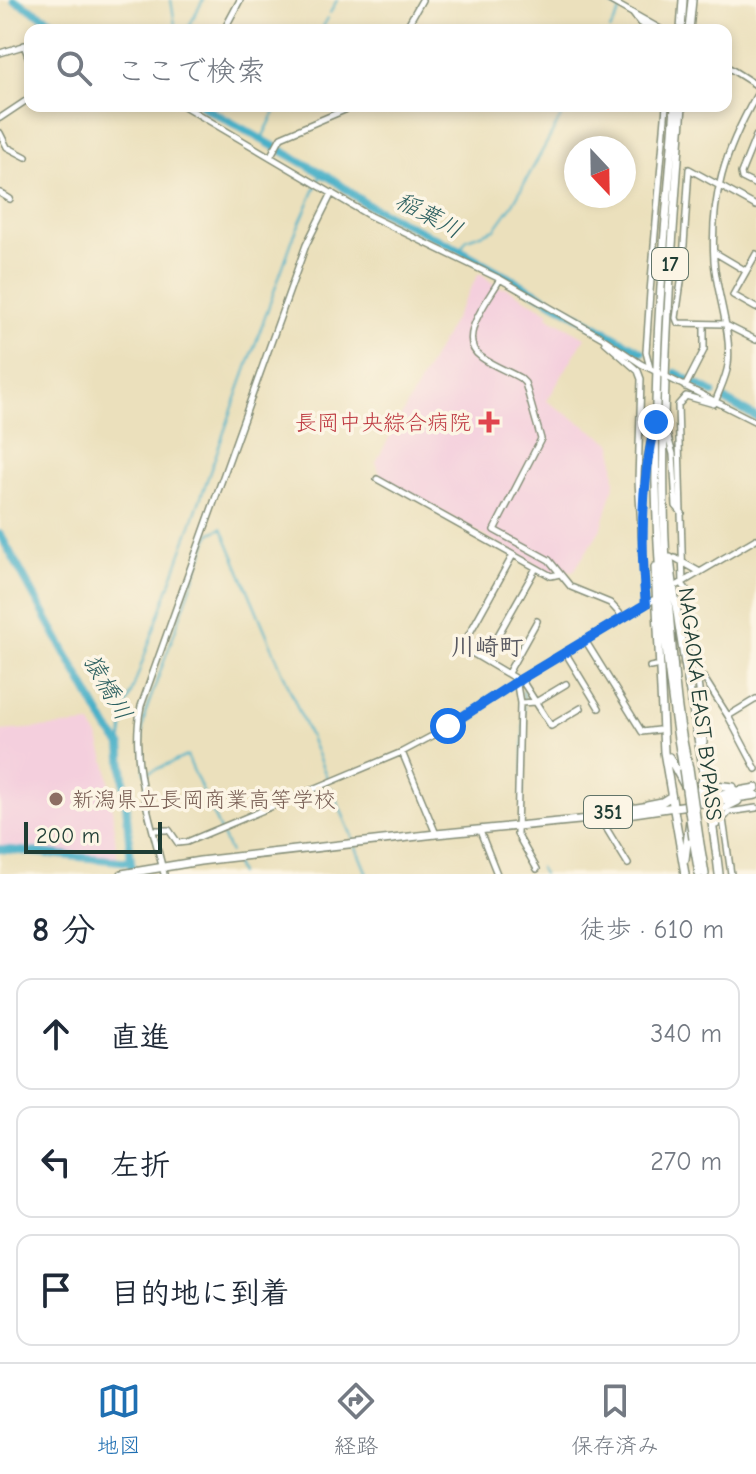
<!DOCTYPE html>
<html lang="ja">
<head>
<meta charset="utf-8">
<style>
	:root { --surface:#fff; --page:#f6f6f7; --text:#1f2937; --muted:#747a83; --line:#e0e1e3; --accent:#1f6fb2 }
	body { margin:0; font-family:"Comic Neue","Klee One",sans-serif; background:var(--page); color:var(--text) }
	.compass { position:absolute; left:564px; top:136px; width:72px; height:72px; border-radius:50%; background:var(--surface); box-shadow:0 4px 12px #0003; rotate:158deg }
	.scale { position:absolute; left:24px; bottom:20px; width:138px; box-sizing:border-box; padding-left:8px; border:4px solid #1f3d34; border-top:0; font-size:22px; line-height:28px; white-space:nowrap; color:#1f3d34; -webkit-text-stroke:6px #fcf5e5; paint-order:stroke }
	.stop { position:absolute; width:24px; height:24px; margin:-18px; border:6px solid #1a73e8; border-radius:50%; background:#fff }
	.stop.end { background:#1a73e8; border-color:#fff; box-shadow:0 2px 8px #0008 }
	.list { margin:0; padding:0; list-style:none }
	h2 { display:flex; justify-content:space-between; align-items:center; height:104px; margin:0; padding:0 32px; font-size:34px }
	h2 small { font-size:26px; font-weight:400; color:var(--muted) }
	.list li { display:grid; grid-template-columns:52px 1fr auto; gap:24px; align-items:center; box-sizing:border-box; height:112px; margin:0 16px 16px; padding:0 16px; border:2px solid var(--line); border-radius:16px }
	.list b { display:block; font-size:30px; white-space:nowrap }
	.list em { font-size:26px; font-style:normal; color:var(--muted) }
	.icon { flex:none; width:44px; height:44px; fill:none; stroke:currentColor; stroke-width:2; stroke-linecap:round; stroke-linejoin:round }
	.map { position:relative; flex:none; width:756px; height:874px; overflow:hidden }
	.search { position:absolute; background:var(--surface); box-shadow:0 4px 12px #0003; left:24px; right:24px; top:24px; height:88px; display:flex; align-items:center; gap:20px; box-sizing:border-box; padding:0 28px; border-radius:16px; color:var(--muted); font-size:30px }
	.sheet { height:488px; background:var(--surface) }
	nav { display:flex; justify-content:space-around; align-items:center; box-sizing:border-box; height:112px; border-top:2px solid var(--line); background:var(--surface); font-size:22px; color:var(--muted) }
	nav a { display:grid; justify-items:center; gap:4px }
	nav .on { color:var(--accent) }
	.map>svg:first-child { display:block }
	.built { fill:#f4cfdd }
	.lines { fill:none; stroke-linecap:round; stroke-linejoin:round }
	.stream { stroke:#49b0c8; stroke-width:2 }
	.river { stroke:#49b0c8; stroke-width:8 }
	.minor-tunnel { stroke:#c2bfa1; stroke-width:5; stroke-dasharray:5 2.5; stroke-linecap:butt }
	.minor-casing { stroke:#858e78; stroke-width:8 }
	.highway-casing { stroke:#858e78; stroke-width:10 }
	.minor { stroke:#fff; stroke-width:5 }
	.highway { stroke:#fff; stroke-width:7 }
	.highway-bridge-casing { stroke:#858e78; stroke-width:10; stroke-linecap:butt }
	.highway-bridge { stroke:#fff; stroke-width:7 }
	.route { stroke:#1a73e8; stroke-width:10 }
	.health-dot { fill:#e0444e; stroke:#fcf5e5; stroke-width:3 }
	.education-dot { fill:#8d6e63; stroke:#fcf5e5; stroke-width:3 }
	.labels { text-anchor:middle; stroke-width:7; stroke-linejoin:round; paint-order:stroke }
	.shield { fill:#fcf5e5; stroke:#617469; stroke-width:2 }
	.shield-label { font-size:20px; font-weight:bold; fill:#1f3d34 }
	.health-label { font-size:22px; fill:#be3a42; stroke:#fcf5e5; text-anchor:end }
	.street-label { font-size:22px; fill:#1f3d34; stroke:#fcf5e5 }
	.education-label { font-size:22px; fill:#785e54; stroke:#fcf5e5; text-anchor:start }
	.water-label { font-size:24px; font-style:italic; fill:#2c6060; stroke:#fcf5e5 }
	.neighbourhood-label { font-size:24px; font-weight:bold; fill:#5a5a62; stroke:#fcf5e5 }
</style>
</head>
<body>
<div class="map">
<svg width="756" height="874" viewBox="0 0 756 874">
	<rect width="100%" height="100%" fill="#fcf5e5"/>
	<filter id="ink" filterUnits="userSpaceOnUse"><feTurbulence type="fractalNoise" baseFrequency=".0125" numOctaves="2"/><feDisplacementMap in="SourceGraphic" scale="16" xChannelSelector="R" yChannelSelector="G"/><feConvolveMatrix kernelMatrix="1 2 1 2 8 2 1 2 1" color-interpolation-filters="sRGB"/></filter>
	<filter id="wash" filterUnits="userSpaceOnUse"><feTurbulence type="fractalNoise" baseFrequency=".006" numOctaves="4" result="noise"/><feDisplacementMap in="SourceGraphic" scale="32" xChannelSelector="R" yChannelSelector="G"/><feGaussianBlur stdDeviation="1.8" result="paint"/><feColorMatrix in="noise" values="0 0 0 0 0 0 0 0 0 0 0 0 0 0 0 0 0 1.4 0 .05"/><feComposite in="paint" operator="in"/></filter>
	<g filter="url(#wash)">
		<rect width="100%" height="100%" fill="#ebe0bc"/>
		<path class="built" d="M482,274L491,282L501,288L505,287L549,312L547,316L585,337L547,401L613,444L615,482L602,527L574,571L551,573L381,477L376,462L478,275Z
			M91,724L99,739L108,770L118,864L0,849V731Z"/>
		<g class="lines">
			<path class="stream" d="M171,0L176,30
				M602,0L621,10L610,30
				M624,5L627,0
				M330,13L337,0
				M187,30L203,0
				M321,30L328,18
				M262,138L278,106
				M460,250L467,239L495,229L513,204L567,106
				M523,691L524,699
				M121,745L126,708L293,238L322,173
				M331,787L354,841
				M523,794L524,706
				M356,847L367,874
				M230,853L187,756L145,774L142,733L145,714L210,534L222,528L328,780
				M234,862L239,874
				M539,867L543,874"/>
			<path class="river" d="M14,0L68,30
				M202,106L334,180L366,204L460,250L642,352
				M676,373L713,393
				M725,400L756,417
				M0,534L108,729L121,745L132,874
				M0,849L130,862"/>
		</g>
	</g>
	<g filter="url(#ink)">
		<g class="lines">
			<path class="minor-tunnel" d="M670,665L689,663"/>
			<defs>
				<path id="minor" d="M609,0L662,30
					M633,14L640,23L654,30
					M224,30L240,0
					M405,30L422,0
					M24,45L30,62
					M0,53L30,44
					M726,66L756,85
					M184,106L370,216L500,279L601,337L641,364L756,422
					M0,118L30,98
					M0,133L7,147L26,157
					M756,136L741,173L742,178L756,185
					M270,157L281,137L354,106
					M0,193L10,199
					M756,206L689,169L682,275L676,318L678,323L724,324L756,340
					M714,252L746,271
					M756,254L733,295L756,308
					M500,279C489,299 455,339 481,357C493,366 508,371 520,378L525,383L541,439L494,530L549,560L571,587L610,603L623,617
					M605,342L638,371L641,379L638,481L646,604
					M650,368L646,352L650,292L666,106
					M685,387L704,350V326
					M716,400C720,389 726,378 728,365C732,331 717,296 714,261C710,197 725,151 756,96
					M665,427L673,454L676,506L682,513
					M377,479L551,576L560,574
					M643,508L647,460L653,431
					M513,555L462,647L516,679L520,703L517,834L537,869
					M675,558L700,572
					M678,585L756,539
					M585,640L642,732L658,730
					M565,652L599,708
					M484,660L536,568
					M650,667L655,666
					M508,673L537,621
					M698,677L704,678L728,716L756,769
					M521,679L551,726L581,708
					M520,703L536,702L566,684
					M728,716L756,699
					M700,749L704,742L703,721L686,589L683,585L678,405L686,396L714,404L716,400
					M402,752L436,834
					M600,818L628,864
					M154,830H169L178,843L187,842L402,752L434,735L521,679L653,600
					M480,831L497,874
					M164,874C151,819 129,763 141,706L306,245L332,193
					M731,874L723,819L729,812L756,808"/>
				<path id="highway" d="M681,30L683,0
					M689,30L692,0
					M675,106C669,193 659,280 657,368C652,502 660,637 683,769
					M682,106C669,279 655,450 670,623C674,671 677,722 689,768
					M670,558C681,664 707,768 719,874
					M655,567L664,752L685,874
					M669,757L686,788
					M707,775L715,785L733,787
					M705,797L756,788
					M647,805L662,802L670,797
					M696,805L703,778
					M611,812L650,806
					M716,824L720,810L738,801
					M699,838L705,874
					M693,839L699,874
					M685,859L690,820
					M122,874L200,861L436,834L600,818L756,795"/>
			</defs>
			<use href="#minor" class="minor-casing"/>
			<use href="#highway" class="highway-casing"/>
			<use href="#minor" class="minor"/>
			<use href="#highway" class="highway"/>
			<defs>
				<path id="highway-bridge" d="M689,768L699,838
					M683,769L693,839"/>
			</defs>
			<use href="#highway-bridge" class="highway-bridge-casing"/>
			<use href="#highway-bridge" class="highway-bridge"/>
		</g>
	</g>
	<g class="lines" filter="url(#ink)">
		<path class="route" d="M448,726L521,679L646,604C640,543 641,481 656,422"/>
	</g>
	<path class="health-dot" d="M485 410h8v8h8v8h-8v8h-8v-8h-8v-8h8z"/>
	<circle class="education-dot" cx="56" cy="799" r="8"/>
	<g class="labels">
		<g class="shield">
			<rect x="652" y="248" width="36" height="32" rx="6"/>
			<rect x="584" y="796" width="48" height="32" rx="6"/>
		</g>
		<g class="shield-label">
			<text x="670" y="271">17</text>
			<text x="608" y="819">351</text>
		</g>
		<g class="health-label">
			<text x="471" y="430">長岡中央綜合病院</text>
		</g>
		<g class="street-label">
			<text transform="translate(701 704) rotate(83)" y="8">NAGAOKA EAST BYPASS</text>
		</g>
		<g class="education-label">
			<text x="72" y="807">新潟県立長岡商業高等学校</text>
		</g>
		<g class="water-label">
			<text transform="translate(429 215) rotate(28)" y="8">稲葉川</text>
			<text transform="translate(108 687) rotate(60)" y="8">猿橋川</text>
		</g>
		<g class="neighbourhood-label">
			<text x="487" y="655">川崎町</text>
		</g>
	</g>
</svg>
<svg class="compass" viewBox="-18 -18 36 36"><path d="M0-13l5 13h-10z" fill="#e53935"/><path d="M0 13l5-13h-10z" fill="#747a83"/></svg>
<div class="scale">200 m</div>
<div class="stop" style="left:448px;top:726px"></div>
<div class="stop end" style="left:656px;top:422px"></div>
<div class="search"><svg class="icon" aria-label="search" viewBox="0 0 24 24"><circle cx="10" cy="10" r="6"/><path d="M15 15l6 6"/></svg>ここで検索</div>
</div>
<section class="sheet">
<h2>8 分<small>徒歩 · 610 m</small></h2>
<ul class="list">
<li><svg class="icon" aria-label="ahead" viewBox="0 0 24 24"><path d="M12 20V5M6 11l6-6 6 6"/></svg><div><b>直進</b></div><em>340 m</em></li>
<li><svg class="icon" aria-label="left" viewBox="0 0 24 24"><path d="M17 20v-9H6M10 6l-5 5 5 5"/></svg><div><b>左折</b></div><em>270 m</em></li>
<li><svg class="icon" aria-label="arrive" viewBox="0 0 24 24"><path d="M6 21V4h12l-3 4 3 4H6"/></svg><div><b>目的地に到着</b></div></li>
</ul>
</section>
<nav>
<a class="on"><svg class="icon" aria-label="map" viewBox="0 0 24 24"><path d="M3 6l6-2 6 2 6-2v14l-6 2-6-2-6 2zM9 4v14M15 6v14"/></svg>地図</a>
<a><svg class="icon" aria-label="directions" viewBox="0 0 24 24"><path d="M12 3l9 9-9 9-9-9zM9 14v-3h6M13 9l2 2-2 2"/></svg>経路</a>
<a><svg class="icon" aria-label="saved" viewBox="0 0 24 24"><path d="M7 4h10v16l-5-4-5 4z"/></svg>保存済み</a>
</nav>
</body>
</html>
